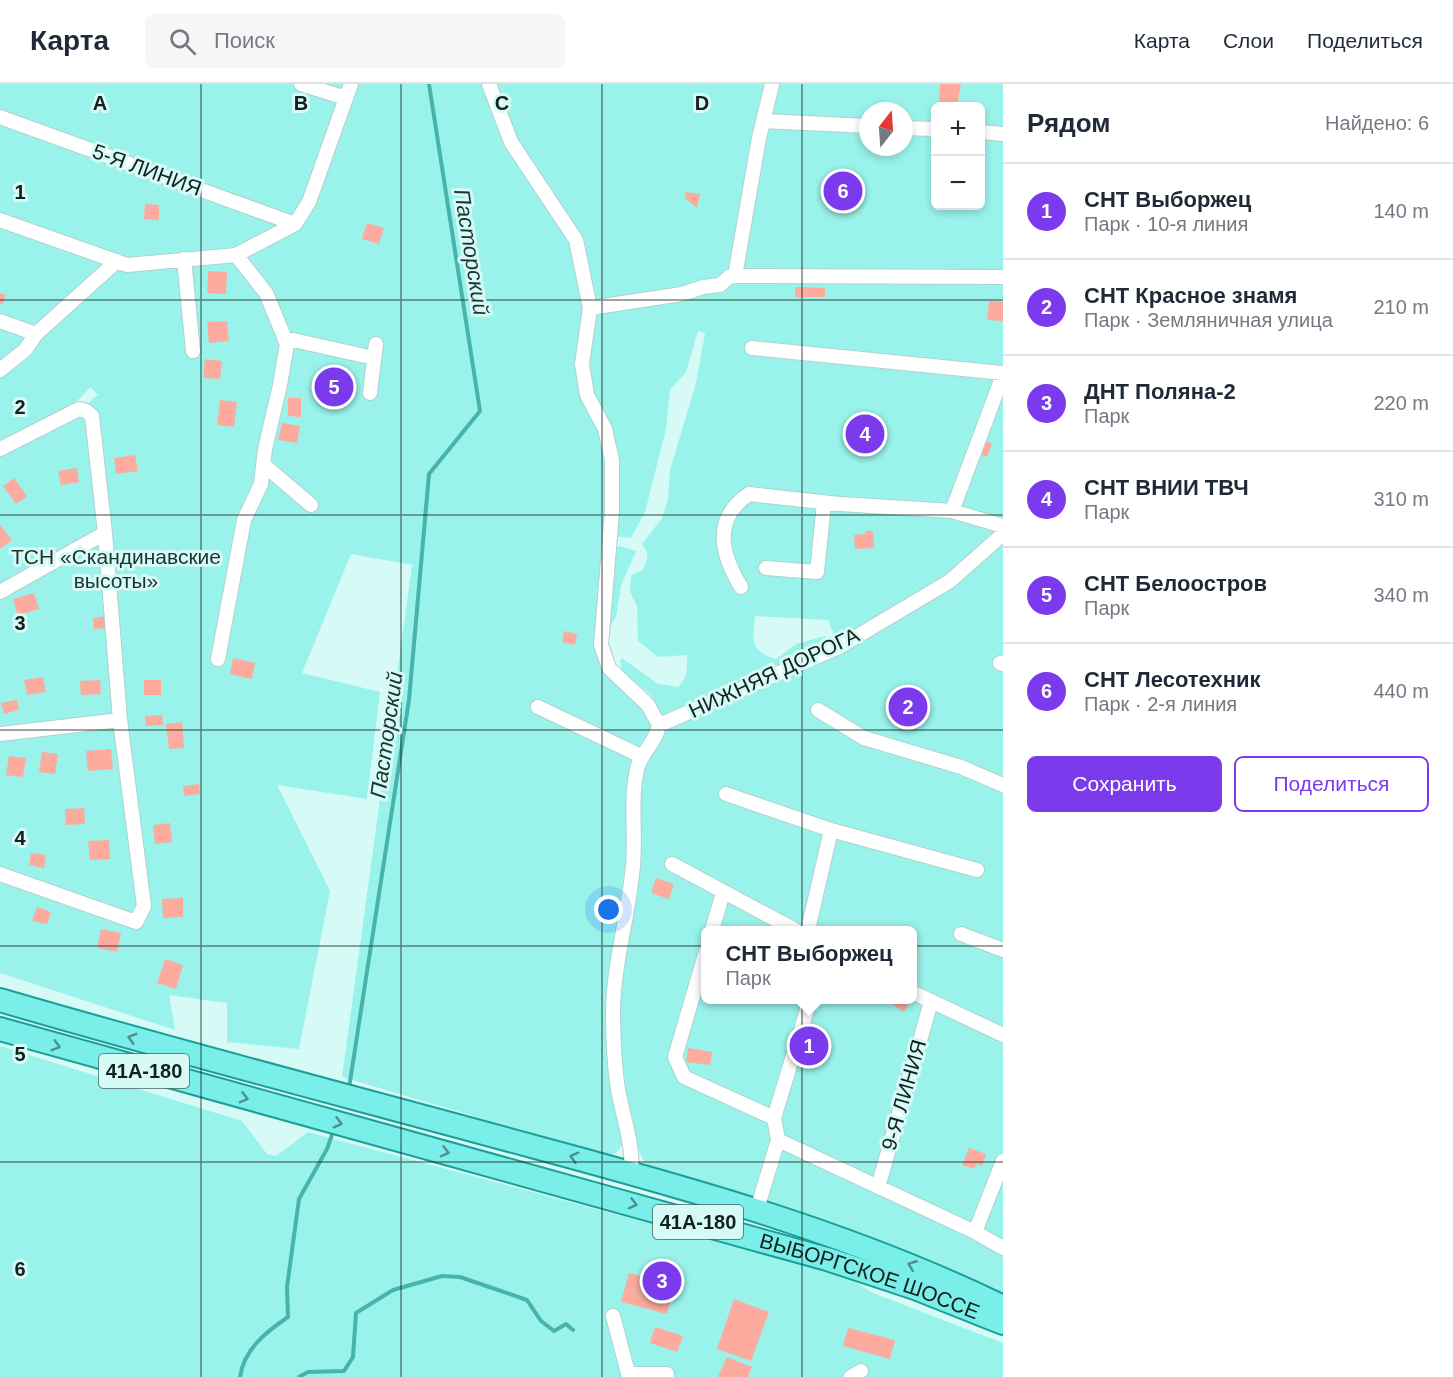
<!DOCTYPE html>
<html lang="ru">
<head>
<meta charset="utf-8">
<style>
	:root { --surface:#fff; --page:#f6f6f7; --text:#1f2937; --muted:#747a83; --line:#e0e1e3; --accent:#7c3aed }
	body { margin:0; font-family:Arial,sans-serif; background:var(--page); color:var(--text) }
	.controls { position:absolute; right:18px; top:18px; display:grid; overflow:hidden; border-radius:9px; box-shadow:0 3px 9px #0003 }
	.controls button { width:54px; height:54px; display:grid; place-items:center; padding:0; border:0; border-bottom:2px solid var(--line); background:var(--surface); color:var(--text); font:30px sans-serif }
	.compass { position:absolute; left:859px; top:18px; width:54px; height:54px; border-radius:50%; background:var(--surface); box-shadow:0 3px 9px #0003; rotate:17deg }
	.you { position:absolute; left:609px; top:826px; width:21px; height:21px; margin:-15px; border:4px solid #fff; border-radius:50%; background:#1a73e8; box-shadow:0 0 0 9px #1a73e833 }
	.badge { display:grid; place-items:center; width:39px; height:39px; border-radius:50%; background:var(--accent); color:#fff; font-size:20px; font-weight:700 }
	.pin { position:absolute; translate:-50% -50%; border:3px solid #fff; box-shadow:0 2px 6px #0006 }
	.popup { position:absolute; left:701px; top:842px; width:216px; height:78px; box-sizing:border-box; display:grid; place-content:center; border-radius:9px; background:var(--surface); filter:drop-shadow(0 2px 4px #0005); font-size:20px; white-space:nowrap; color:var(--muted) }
	.popup b { font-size:22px; color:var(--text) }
	.popup::after { content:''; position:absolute; left:50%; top:100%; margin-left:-12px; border:12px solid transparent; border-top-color:var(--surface) }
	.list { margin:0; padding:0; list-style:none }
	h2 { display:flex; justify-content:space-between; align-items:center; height:78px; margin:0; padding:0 24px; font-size:26px }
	h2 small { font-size:20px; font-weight:400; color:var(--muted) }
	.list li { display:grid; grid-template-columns:39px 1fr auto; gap:18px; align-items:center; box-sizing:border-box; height:96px; padding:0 24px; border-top:2px solid var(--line) }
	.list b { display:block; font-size:22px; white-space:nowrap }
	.list p { margin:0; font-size:20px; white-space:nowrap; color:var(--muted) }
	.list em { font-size:20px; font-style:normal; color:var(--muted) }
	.actions { display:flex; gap:12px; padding:18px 24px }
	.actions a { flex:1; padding:14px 0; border:2px solid var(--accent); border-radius:9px; text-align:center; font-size:21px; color:var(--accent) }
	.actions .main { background:var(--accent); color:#fff }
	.icon { flex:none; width:33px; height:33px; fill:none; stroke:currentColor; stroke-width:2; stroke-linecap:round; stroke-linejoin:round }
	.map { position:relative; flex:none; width:1003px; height:1293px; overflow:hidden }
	header { display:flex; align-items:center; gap:36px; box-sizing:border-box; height:84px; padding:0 30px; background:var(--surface); border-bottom:2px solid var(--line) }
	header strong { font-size:28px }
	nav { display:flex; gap:33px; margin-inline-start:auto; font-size:21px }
	.search { width:420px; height:54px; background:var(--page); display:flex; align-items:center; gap:15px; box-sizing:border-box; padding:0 21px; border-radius:9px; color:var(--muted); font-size:22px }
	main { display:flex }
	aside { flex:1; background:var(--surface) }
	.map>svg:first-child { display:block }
	.green { fill:#9af3eb; fill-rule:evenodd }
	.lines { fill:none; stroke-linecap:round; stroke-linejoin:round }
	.stream { stroke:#48b3ac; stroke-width:4 }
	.building { fill:#fcab9e }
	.minor-casing { stroke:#afd2ce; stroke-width:16 }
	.primary-casing { stroke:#1c9e97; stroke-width:26 }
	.minor { stroke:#fff; stroke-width:14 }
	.primary { stroke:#7aeee8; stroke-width:22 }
	.oneway { stroke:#4c918e }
	.grid { fill:none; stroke:#13201f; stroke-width:1.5; stroke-opacity:0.55 }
	.labels { text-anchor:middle; stroke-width:6; stroke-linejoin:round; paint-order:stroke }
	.shield { fill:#d6faf6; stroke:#4e6160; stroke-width:1.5 }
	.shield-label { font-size:20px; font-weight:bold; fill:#13201f }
	.street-label { font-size:21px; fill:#13201f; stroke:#d6faf6 }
	.park-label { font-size:21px; fill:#1b3331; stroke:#d6faf6 }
	.water-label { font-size:22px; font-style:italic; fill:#1c3432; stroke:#d6faf6 }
	.grid-label { font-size:20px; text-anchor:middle; font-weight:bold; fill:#13201f; stroke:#d6faf6; stroke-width:6; stroke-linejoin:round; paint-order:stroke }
</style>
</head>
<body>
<header>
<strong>Карта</strong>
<div class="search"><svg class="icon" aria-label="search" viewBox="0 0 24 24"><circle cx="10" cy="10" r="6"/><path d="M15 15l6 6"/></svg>Поиск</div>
<nav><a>Карта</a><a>Слои</a><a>Поделиться</a></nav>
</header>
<main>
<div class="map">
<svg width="1003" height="1293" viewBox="0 0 1003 1293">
	<rect width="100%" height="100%" fill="#d6faf6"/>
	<path class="green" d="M0,0H1003V1211C888,1157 770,1116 647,1084L635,1058L625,1057L615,1070L606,1071L342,993L412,481L351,470L302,589L380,608L367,715L277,701L330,807L299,965L227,958V919L169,911L175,946L0,889V365L79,326L98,311L90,303C69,331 33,345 0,356ZM936,22H980V122H936ZM868,27H904V63H868ZM698,247L705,249L696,299L670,386L668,416L662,434L642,460C650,470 648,475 643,486L631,491L630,508L637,522L638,557L658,573L687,571C687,584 688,594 678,603L658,600L623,575L620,576L622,588L650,610L663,636L602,567L610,452L631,454L645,428L666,345L670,306L686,288ZM755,532L828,536L838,561L825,552L796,560L776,575C750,568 752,555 755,532ZM706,846H912V916H706Z
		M619,462L636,467L621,502L616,533L607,547L611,464L616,465Z
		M0,962L242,1037L267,1070L276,1072L308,1048L846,1192L873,1209L1003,1259V1293H0Z"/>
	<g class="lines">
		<path class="stream" d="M349,1004L409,616L429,390L480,327L429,0
			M240,1293C244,1265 266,1248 288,1233L287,1203L299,1115L327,1065L334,1045
			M299,1293L308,1288L344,1287L353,1273L356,1229L393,1206L442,1192L460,1193L527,1216L541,1237L554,1247L566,1240L573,1246"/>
	</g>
	<path class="building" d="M940,0H961L957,22H939Z
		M685,108L700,110L697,124L686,115Z
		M145,120L159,121V136L144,135Z
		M367,139L384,144L379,160L362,155Z
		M208,187L227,188L226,210L207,209Z
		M795,203L825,204V213H795Z
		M0,209L6,211L2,221L0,220Z
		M989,217L1003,218V237L987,236Z
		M227,237L229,257L209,259L207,238Z
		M205,275L222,277L220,295L203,294Z
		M288,314H301V333L288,332Z
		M220,316L237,318L234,343L217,341Z
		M282,339L300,342L297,359L278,356Z
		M983,356L992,360L987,373L977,369Z
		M135,371L138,387L116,390L114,374Z
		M77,384L79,398L61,401L58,387Z
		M14,394L27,412L16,420L3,402Z
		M0,441L12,456L0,465Z
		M866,447H873L874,464L855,465L854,451L866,450Z
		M34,509L39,525L18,531L13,515Z
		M106,532L107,544L94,545L93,534Z
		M564,547L577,550L575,561L562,558Z
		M233,574L255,579L252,595L230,590Z
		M43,593L46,608L27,611L24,596Z
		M100,596L101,610L81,611L80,597Z
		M144,596H161V611H144Z
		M17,616L19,626L4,630L1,619Z
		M162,631L163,641L146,642L145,632Z
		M182,638L184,664L169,665L166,640Z
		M111,665L113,685L88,687L86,667Z
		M42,668L58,670L55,690L39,688Z
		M9,672L26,674L23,693L6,691Z
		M199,700L200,710L184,712L183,702Z
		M84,724L85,740L66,741L65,725Z
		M170,739L172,758L155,760L153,741Z
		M109,756L110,775L90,776L88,757Z
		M31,769L46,771L44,784L29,781Z
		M656,794L674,800L669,815L651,809Z
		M183,814V833L163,834L162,815Z
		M37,823L51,828L47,840L32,837Z
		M101,845L121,849L117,868L97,864Z
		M165,875L183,881L176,905L157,899Z
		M895,916L909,919L904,928L892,920Z
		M805,949L822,958L814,973L798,964Z
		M688,964L712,968L710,981L686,978Z
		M969,1064L986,1070L982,1082L976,1080L974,1085L962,1081Z
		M629,1189L675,1201L667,1230L621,1218Z
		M734,1215L769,1228L751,1277L717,1265Z
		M655,1243L683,1252L677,1268L650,1259Z
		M848,1244L895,1256L890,1275L843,1262Z
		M727,1273L752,1283L748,1293H718Z"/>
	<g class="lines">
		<defs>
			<path id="minor" d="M301,0L346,14
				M489,0L511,58L576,156L590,224L582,280L587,311L605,345L612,376V428L601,561L609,584L648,621L659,641C656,659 641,668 637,685C630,717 636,749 633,781C629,830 614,877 613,926C613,950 614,975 617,999C621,1029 634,1058 631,1088
				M0,33L295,140
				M763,37L868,42
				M904,44L936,45
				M980,48L1003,50
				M0,136L127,181L236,171L295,140L309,118L351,0
				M184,175L193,267
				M735,192L759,54L772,0
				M590,224L682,210L703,203L720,201L729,193L735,192L1003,193
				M0,237L36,250
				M284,254L374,274
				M752,264L1003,289
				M0,286L25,266L36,250L117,177
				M370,309L376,260
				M0,365L79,325L86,327L92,332L105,449L120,636L144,822L136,838L0,790
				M264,381L311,421
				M952,427L1003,291
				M766,484L817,488L824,419
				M741,503C721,470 712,435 749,410L840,420L952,427L1003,442
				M0,508L105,449
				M218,575L244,436L261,400L265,365L280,301L287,260L266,209L236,171
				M1000,579L1003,580
				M538,623L641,672
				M818,626L864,654L961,683L1003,701
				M659,641L839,563L950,497L1003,450
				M0,650L120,636
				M726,710L831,746L977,786
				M672,780L795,846
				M712,846L723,809
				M808,846L831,746
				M961,850L1003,866
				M706,867L675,973L684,993L774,1034L778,1056L975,1148L1003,1164
				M912,908L1003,951
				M774,1034L810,916
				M878,1103L931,918
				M757,1125L778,1056
				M975,1148L1003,1077
				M613,1232L629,1293
				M630,1290H667
				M851,1293L861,1287"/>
			<g id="primary">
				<path d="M0,916C177,968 356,1014 535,1063C695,1106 853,1150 1003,1223"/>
				<path id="s1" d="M0,945L827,1175L915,1204L1003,1239"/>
			</g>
		</defs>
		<use href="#minor" class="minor-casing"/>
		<use href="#primary" class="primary-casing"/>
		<use href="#minor" class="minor"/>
		<use href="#primary" class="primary"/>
	</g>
	<defs><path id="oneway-chevron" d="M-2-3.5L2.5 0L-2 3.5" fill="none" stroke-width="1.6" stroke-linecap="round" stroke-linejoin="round" transform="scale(1.5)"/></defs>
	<g class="oneway">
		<use href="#oneway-chevron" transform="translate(132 954) rotate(-164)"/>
		<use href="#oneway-chevron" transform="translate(56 962) rotate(16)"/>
		<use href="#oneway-chevron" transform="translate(244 1014) rotate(15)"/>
		<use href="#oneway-chevron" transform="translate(338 1039) rotate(15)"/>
		<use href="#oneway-chevron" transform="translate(445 1068) rotate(15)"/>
		<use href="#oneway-chevron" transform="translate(574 1073) rotate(-165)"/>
		<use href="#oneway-chevron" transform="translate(633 1120) rotate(15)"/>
		<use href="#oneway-chevron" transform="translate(912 1181) rotate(-158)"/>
	</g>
	<path class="grid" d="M201,0V1293M401,0V1293M602,0V1293M802,0V1293M0,216H1003M0,431H1003M0,646H1003M0,862H1003M0,1078H1003"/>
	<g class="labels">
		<g class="shield">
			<rect x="99" y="970" width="90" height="34" rx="4.5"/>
			<rect x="653" y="1121" width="90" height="34" rx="4.5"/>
		</g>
		<g class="shield-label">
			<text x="144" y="994">41А-180</text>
			<text x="698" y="1145">41А-180</text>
		</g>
		<g class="street-label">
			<text transform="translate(147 86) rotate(20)" y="7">5-Я ЛИНИЯ</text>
			<text transform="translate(774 589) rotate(-25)" y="7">НИЖНЯЯ ДОРОГА</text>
			<text transform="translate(904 1011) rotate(-74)" y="7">9-Я ЛИНИЯ</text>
			<text dy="7" stroke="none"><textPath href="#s1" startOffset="904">ВЫБОРГСКОЕ ШОССЕ</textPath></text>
		</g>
		<g class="park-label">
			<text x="116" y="480">ТСН «Скандинавские<tspan x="116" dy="24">высоты»</tspan></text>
		</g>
		<g class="water-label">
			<text transform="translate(472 168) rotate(81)" y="8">Пасторский</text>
			<text transform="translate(386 651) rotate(-82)" y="8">Пасторский</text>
		</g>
	</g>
	<g class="grid-label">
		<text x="100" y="26">A</text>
		<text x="301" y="26">B</text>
		<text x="502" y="26">C</text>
		<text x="702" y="26">D</text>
		<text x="20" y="115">1</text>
		<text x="20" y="330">2</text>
		<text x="20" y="546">3</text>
		<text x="20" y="761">4</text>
		<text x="20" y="977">5</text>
		<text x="20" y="1192">6</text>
	</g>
</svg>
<div class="controls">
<button>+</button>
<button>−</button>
</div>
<svg class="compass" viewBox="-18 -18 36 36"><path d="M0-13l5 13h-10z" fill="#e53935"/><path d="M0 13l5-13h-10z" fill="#747a83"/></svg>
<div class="you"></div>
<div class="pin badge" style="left:809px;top:962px">1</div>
<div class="popup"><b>СНТ Выборжец</b>Парк</div>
<div class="pin badge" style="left:908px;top:623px">2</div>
<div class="pin badge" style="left:662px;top:1197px">3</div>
<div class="pin badge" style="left:865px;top:350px">4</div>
<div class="pin badge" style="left:334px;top:303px">5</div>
<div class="pin badge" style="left:843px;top:107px">6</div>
</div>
<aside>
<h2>Рядом<small>Найдено: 6</small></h2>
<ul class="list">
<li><span class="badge">1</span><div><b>СНТ Выборжец</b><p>Парк · 10-я линия</p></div><em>140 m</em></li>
<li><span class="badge">2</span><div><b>СНТ Красное знамя</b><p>Парк · Земляничная улица</p></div><em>210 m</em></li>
<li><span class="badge">3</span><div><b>ДНТ Поляна-2</b><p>Парк</p></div><em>220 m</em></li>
<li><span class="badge">4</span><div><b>СНТ ВНИИ ТВЧ</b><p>Парк</p></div><em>310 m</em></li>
<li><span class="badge">5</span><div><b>СНТ Белоостров</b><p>Парк</p></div><em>340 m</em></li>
<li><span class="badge">6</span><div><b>СНТ Лесотехник</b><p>Парк · 2-я линия</p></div><em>440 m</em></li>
</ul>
<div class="actions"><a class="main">Сохранить</a><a>Поделиться</a></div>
</aside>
</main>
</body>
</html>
